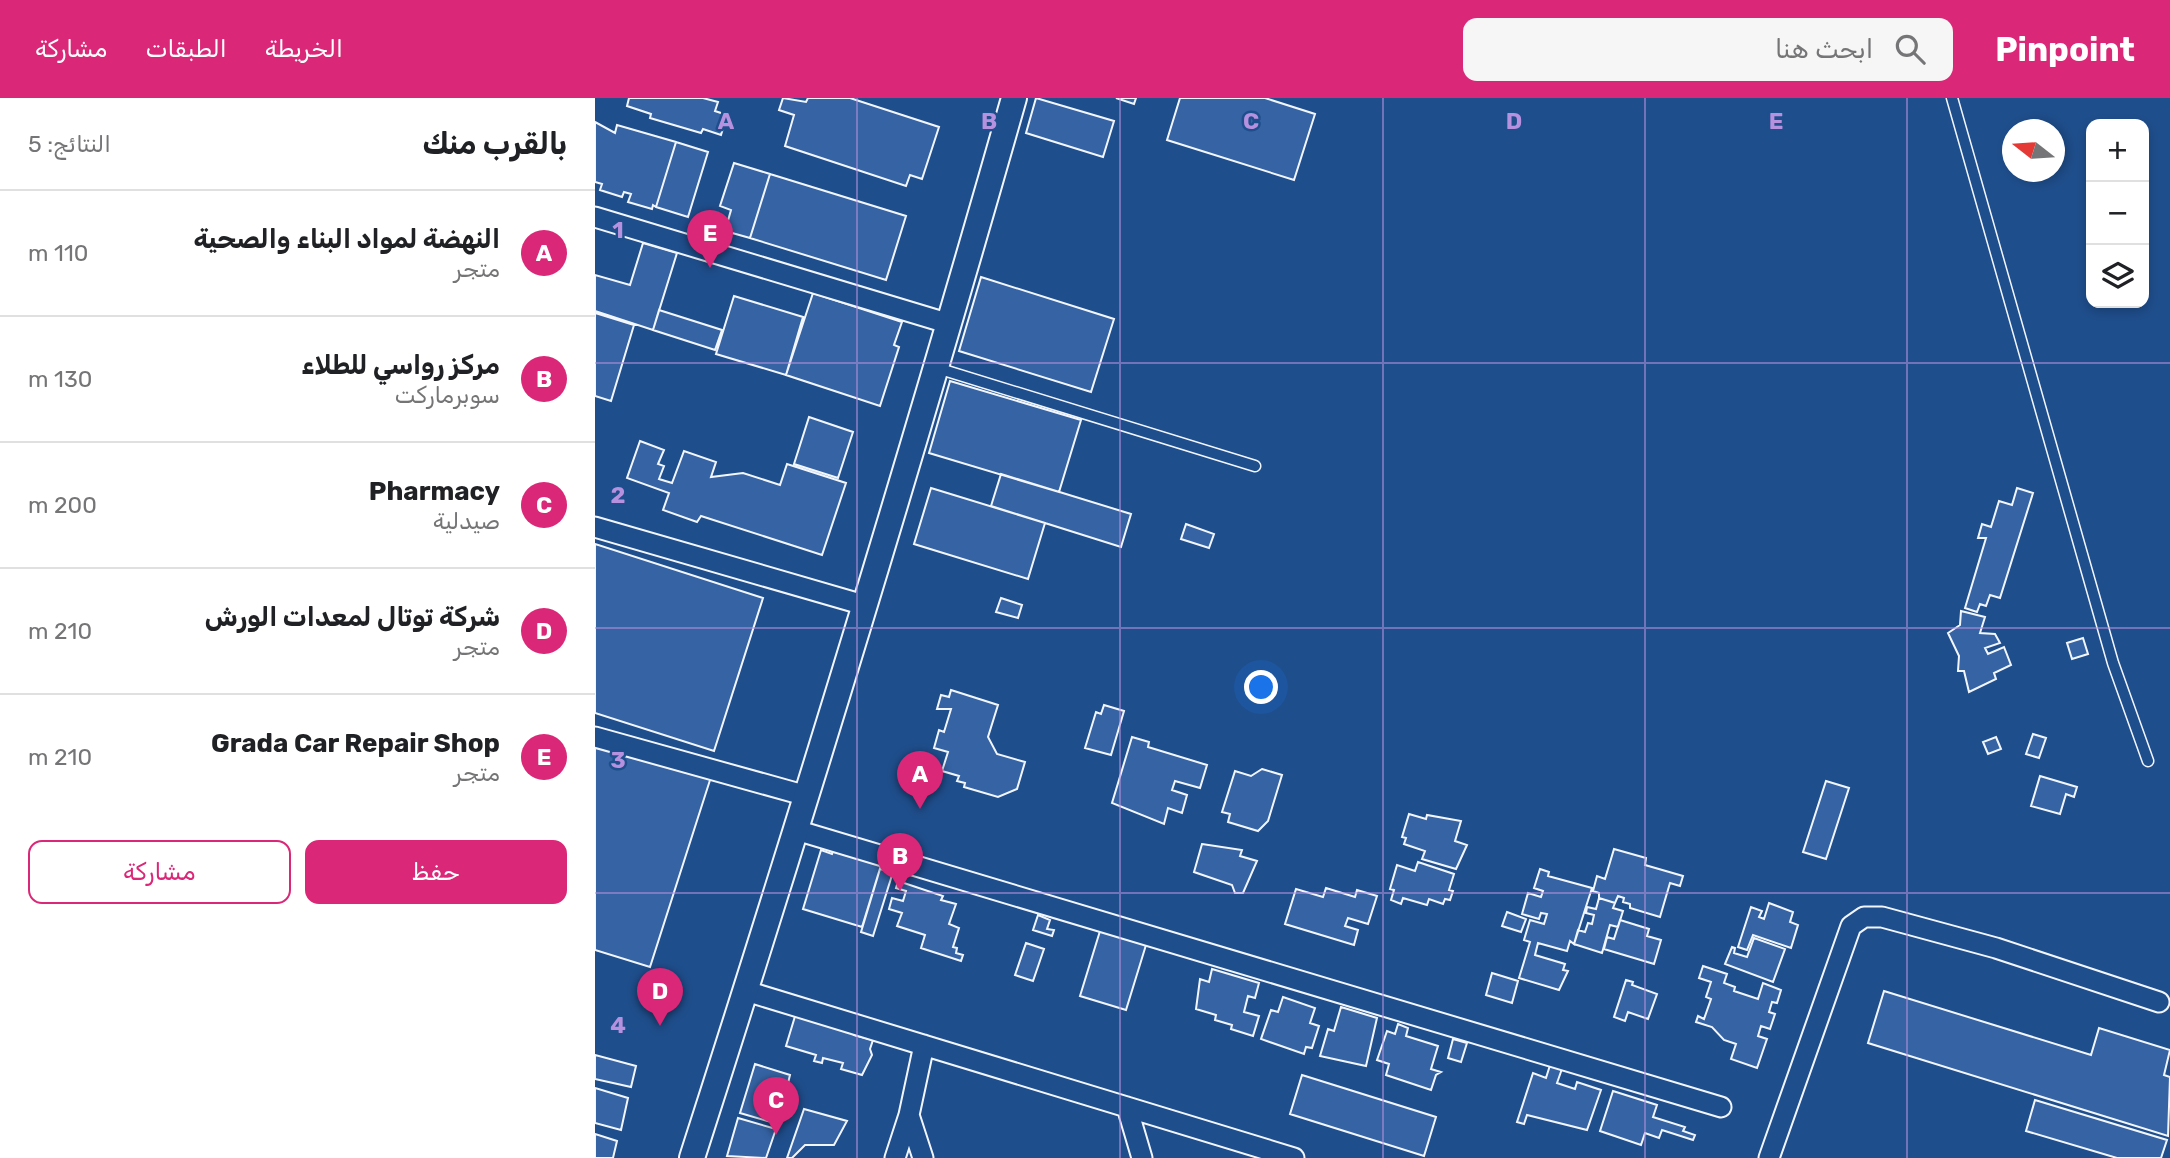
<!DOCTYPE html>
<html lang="ar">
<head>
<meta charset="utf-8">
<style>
	:root { --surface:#fff; --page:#f6f6f6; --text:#202124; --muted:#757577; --line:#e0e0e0; --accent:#db2777 }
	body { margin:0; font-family:Rubik,"Noto Naskh Arabic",sans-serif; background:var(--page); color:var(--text); direction:rtl }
	.controls { position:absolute; right:21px; top:21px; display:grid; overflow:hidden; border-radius:14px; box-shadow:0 4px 10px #0003 }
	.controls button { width:63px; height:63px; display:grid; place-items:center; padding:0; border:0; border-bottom:2px solid var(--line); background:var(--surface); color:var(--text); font:35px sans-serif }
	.compass { position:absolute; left:1407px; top:21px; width:63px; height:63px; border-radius:50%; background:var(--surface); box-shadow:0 4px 10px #0003; rotate:287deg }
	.you { position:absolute; left:667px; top:590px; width:24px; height:24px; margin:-18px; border:5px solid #fff; border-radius:50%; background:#1a73e8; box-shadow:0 0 0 10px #1a73e833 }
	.badge { display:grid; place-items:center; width:46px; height:46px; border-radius:50%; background:var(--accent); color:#fff; font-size:23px; font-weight:700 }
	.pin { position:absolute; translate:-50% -58px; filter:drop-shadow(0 2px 4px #0008) }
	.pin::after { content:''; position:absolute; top:37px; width:24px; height:21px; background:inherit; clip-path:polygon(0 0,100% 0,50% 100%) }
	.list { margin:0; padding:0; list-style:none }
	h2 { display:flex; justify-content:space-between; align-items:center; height:91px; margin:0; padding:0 28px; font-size:30px }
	h2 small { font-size:23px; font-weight:400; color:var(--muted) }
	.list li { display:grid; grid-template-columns:46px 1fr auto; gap:21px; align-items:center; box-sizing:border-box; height:126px; padding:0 28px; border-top:2px solid var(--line) }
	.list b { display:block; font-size:26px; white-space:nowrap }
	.list p { margin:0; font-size:23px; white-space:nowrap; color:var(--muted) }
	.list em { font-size:23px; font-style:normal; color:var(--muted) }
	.actions { display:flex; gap:14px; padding:21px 28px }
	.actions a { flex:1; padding:16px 0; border:2px solid var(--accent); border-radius:14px; text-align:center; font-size:24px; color:var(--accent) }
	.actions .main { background:var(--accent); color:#fff }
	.icon { flex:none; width:38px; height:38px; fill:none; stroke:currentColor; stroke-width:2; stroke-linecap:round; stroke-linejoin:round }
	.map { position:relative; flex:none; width:1575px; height:1060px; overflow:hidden; direction:ltr }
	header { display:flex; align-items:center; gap:42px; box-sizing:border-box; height:98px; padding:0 35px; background:var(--accent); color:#fff }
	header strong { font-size:33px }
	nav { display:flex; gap:38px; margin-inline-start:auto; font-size:24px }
	.search { width:490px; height:63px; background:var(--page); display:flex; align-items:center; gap:18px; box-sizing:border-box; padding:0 24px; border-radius:14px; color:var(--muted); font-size:26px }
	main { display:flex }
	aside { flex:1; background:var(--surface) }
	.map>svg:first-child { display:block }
	.building { fill:#3563a3; stroke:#f2f6ff; stroke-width:2 }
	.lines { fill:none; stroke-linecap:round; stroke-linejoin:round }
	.service-casing { stroke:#f2f6ff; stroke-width:13 }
	.minor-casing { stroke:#f2f6ff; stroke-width:23 }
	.tertiary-casing { stroke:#f2f6ff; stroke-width:28 }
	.service { stroke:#1f4e8c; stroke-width:10 }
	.minor { stroke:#1f4e8c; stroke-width:19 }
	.tertiary { stroke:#1f4e8c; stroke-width:24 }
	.grid { fill:none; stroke:#b691df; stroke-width:2; stroke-opacity:0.55 }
	.grid-label { font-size:23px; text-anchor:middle; font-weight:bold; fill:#b691df; stroke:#1f4e8c; stroke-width:5; stroke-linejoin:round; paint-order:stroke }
</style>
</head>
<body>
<header>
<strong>Pinpoint</strong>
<div class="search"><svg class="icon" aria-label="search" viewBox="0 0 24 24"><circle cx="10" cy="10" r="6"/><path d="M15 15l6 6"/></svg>ابحث هنا</div>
<nav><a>الخريطة</a><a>الطبقات</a><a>مشاركة</a></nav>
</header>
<main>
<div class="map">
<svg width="1575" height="1060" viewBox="0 0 1575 1060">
	<rect width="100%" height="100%" fill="#1f4e8c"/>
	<path class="building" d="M34,0H108L123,4L120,13L132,17L126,37L108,31L106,35L55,20L56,16L32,8Z
		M188,0L211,4L213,0H255L344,29L327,81L315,77L311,88L190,48L199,17L184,12Z
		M441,0L519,23L508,59L431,35Z
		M521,0H541L539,6Z
		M585,0H670L720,16L699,82L572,42Z
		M0,24L20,35L22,27L81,44L61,109L58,107L57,111L33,104L36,96L29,94L27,99L5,92L7,86L0,84Z
		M81,44L113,54L93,119L61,109Z
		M139,65L175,76L155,140L130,133L136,112L125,108Z
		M175,76L311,118L291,182L155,140Z
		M48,145L82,155L58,232L0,213V177L35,187Z
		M386,179L519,221L496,294L364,253Z
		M218,195L307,224L299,247L304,249L285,308L191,277Z
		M139,198L208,219L191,277L121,256Z
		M64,212L127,232L120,252L58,232Z
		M0,215L39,227L16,303L0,298Z
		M355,283L486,322L464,394L334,355Z
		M214,319L258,334L243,380L199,366Z
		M45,343L69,352L63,366L69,368L64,381L77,385L89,353L121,364L116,379L148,375L185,387L192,366L251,385L227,457L106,418L102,424L68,412L74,395L32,380Z
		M406,376L536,416L526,449L396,408Z
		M336,390L450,425L433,481L319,446Z
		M1422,390L1438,395L1405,500L1395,497L1391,508L1385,506L1382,514L1370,510L1391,440H1383L1387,426L1396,429L1404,403L1417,407Z
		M591,426L619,436L614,450L586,441Z
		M0,446L168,500L119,653L0,615Z
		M406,500L427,507L423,520L401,514Z
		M1366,513L1390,519L1385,535L1400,536L1405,545L1390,550L1393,556L1409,549L1416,567L1399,575L1401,581L1374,594L1369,573H1363L1364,558L1353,535L1365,527Z
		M1488,540L1493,556L1477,561L1472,545Z
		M356,592L403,607L393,639L402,656L430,664L422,691L403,699L369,689L370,685L362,683L364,678L347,673L353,654L339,650L344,632L349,634L356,611H342L346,597L354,599Z
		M509,607L529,613L516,657L490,650L501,614L506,616Z
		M1438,636L1451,640L1444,660L1431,656Z
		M537,639L554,644L553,649L612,667L605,690L580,683L577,692L592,697L587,715L573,710L569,726L517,705Z
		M1401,639L1406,651L1393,656L1388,644Z
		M0,642L116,679L55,869L0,852Z
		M667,671L687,677L673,723L663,733L633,724L635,716L627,714L640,673L656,678Z
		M1445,678L1482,689L1479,699L1471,696L1465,716L1436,708Z
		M1231,683L1254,690L1231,761L1208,754Z
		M814,716L831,721L832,717L866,723L860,743L872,747L861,771L827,761L830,753L809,746L811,740L807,739Z
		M607,746L647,752L645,758L662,763L648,795H640L637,787L599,774Z
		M239,750L287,764L267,829L208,811L226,752L237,756Z
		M1019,751L1051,760L1050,767L1088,778L1085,788L1075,785L1065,819L1035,810V806L1028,804L1029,800L1023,798L1020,805L1004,800V795L998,793L1002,778L1010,781Z
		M823,764L859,776L854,792L858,793L855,802L850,801L848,806L834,801L832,807L808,800L806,806L796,802L799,792L795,791L802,767L820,773Z
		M285,771L298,774L278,838L266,834Z
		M945,771L954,774L953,778L997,790L979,846L975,843L972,853L943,845L940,857L970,866L968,872L973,873L964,892L924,880L935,844L929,842L935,822L949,826L952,816L946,815L944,821L927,816L933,795L946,799L948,793L939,790Z
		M303,783L348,798L346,802L361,806L354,826L364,830L358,849L362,850L361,855L368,857L366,863L326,850L330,837L302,828L307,815L294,811L297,800L308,803L311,793L301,790Z
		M731,790L760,799L762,792L782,798L773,826L753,820L750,828L763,832L759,847L690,826L701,791L728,799Z
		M1004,800L1020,805L1018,810L1028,813L1023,829L1015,827L1007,855L979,846L983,832L990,834L993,825L997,826L999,817L991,815L992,809L1001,811Z
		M1174,805L1198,814L1195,824L1203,827L1196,850L1158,837L1152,852L1143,849L1156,809L1167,813L1164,819L1169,821Z
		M912,814L931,821L926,834L907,828Z
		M443,817L455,822L452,831L459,832L457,838L438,832Z
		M1025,822L1054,831L1052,838L1066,842L1059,866L1009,851L1012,839L1019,841Z
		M505,833L551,847L531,912L485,898Z
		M1159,840L1190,851L1178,884L1130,866L1137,849L1140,850L1139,855L1152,859Z
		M431,845L449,851L438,883L420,877Z
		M1108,868L1132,876L1129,885L1140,889L1139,893L1163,901L1168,885L1186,892L1182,905L1177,904L1174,914L1180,916L1175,931L1166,928L1163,938L1172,941L1162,970L1136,961L1141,946L1129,942L1117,929L1101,924L1103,918L1109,921L1116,901L1111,899L1116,884L1104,880Z
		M617,871L664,885L660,900L653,898L649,914L664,918L658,938L636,931L637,927L620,922L621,917L601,911L605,881L614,884Z
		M897,875L923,883L917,905L891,897Z
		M1031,882L1038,884L1037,887L1062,896L1053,921L1033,914L1030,923L1019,919Z
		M1289,893L1496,957L1504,930L1575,952L1569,977L1575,979L1573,1038L1273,945Z
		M688,899L720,910L715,925L724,928L717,950L711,949L709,956L666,941L676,912L683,914Z
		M746,909L782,920L771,968L725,958L733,931L739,933Z
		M201,915L261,932L259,937L278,942L275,951L277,957L267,977L246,971L248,965L228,960L227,965L219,963L221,957L191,948Z
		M803,926L813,930L811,938L843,948L836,971L846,974L841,977L836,992L791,977L794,966L782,962L792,933L800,936Z
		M858,941L872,945L866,964L853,960Z
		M0,957L41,968L36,989L0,981Z
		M956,964L968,968L962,985L980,991L982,984L1006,992L992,1032L932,1017L929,1026L922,1024L938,975L951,980Z
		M160,966L195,977L183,1026L145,1015Z
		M707,977L841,1019L829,1058L695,1016Z
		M0,990L33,1000L26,1032L0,1025Z
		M1018,993L1062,1007L1058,1019L1090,1029L1088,1033L1100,1037L1098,1042L1067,1032L1064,1040L1050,1035L1046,1047L1005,1033Z
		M1440,1002L1572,1042L1566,1060H1522L1431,1033Z
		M209,1011L252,1023L239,1047H210L197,1060H192Z
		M143,1020L181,1031L171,1060L132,1058Z
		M0,1036L22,1043L18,1060H0Z"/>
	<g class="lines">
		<defs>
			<path id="service" d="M1357,0L1518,565L1553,663
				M342,270L660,368"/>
			<path id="minor" d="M0,119L355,226
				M0,429L269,507
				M0,639L212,698
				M201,732L1126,1009
				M151,893L699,1060
				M532,1009L547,1060
				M314,1017L328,1060
				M300,1060L314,1017L329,947
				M1174,1060L1256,828L1269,819H1287L1401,850L1564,904"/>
			<path id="tertiary" d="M97,1060C210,708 318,355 419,0"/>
		</defs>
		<use href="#service" class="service-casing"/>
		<use href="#minor" class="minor-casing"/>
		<use href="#tertiary" class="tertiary-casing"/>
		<use href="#service" class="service"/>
		<use href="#minor" class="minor"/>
		<use href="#tertiary" class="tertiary"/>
	</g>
	<path class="grid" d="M262,0V1060M525,0V1060M788,0V1060M1050,0V1060M1312,0V1060M0,265H1575M0,530H1575M0,795H1575"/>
	<g class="grid-label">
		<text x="131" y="31">A</text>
		<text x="394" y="31">B</text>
		<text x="656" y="31">C</text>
		<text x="919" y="31">D</text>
		<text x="1181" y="31">E</text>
		<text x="23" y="140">1</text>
		<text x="23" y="405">2</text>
		<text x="23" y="670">3</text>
		<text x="23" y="935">4</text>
	</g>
</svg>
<div class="controls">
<button>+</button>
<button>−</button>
<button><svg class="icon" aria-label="layers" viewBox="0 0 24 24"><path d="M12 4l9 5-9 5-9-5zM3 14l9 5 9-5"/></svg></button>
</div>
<svg class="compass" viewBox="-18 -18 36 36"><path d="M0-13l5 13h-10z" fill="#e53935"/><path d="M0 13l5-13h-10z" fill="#757577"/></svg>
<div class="you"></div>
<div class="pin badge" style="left:325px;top:711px">A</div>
<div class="pin badge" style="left:305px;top:793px">B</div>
<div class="pin badge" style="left:181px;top:1037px">C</div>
<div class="pin badge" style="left:65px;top:928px">D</div>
<div class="pin badge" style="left:115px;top:170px">E</div>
</div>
<aside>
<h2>بالقرب منك<small>النتائج: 5</small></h2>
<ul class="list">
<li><span class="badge">A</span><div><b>النهضة لمواد البناء والصحية</b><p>متجر</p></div><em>110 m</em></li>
<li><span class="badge">B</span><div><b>مركز رواسي للطلاء</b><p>سوبرماركت</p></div><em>130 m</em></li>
<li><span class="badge">C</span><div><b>Pharmacy</b><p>صيدلية</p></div><em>200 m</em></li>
<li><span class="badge">D</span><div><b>شركة توتال لمعدات الورش</b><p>متجر</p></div><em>210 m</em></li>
<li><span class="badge">E</span><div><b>Grada Car Repair Shop</b><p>متجر</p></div><em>210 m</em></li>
</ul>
<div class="actions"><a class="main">حفظ</a><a>مشاركة</a></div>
</aside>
</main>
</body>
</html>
